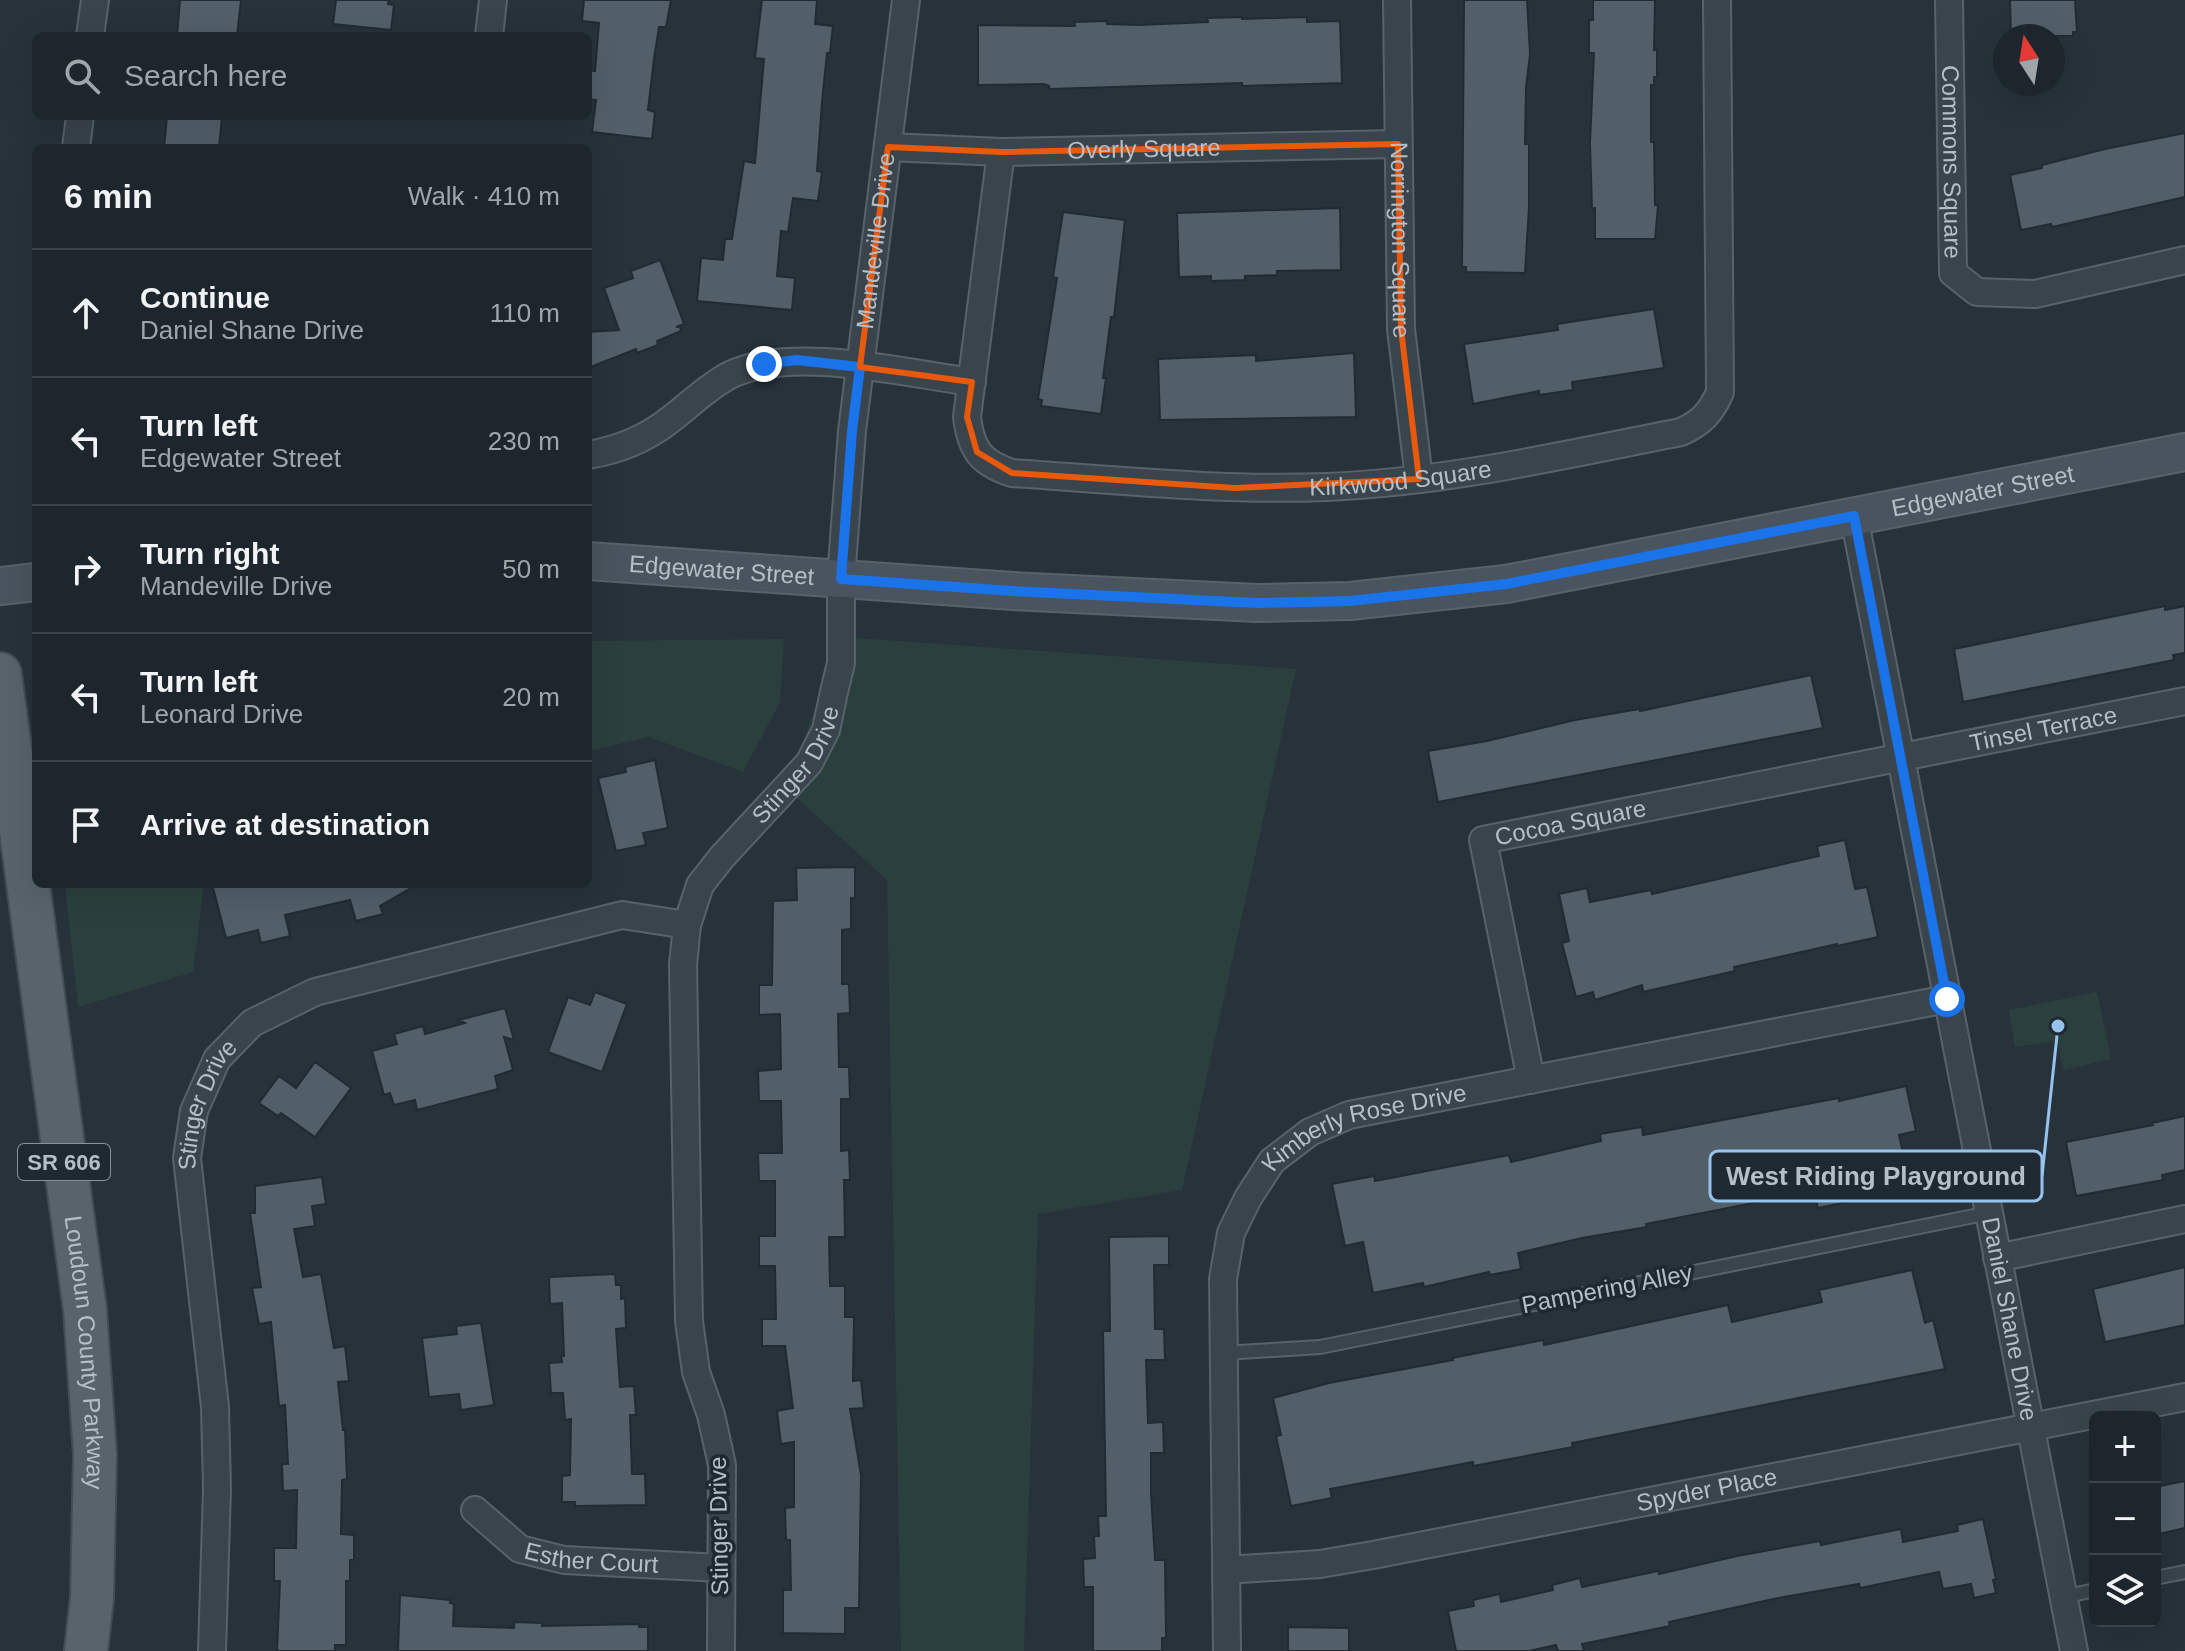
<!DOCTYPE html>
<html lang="en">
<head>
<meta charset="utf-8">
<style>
	:root { --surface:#1d262c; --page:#252e34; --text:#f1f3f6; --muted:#a0a5a9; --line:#3b4348 }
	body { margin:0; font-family:Arial,sans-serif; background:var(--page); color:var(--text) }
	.controls { position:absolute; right:24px; bottom:24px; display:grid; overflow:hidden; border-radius:12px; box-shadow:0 8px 32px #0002 }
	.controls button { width:72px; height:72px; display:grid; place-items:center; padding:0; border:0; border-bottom:2px solid var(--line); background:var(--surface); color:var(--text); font:40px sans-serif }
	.compass { position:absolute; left:1993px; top:24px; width:72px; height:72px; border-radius:50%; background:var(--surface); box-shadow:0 8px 32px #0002; rotate:348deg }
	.stop { position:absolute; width:24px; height:24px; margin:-18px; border:6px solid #1a73e8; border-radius:50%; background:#fff }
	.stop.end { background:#1a73e8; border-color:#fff; box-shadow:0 2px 8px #0008 }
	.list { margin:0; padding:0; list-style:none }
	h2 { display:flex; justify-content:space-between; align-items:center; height:104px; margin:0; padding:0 32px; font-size:34px }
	h2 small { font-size:26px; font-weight:400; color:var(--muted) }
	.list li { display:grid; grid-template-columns:52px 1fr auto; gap:24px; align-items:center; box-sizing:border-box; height:128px; padding:0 32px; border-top:2px solid var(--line) }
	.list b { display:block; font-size:30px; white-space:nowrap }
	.list p { margin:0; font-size:26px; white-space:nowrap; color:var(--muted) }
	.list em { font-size:26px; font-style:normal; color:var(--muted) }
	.icon { flex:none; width:44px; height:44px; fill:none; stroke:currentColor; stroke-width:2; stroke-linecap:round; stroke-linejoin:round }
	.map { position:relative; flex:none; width:2185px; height:1651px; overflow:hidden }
	.search { position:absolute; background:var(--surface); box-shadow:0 8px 32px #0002; left:32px; top:32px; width:560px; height:88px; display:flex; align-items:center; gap:20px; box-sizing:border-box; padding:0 28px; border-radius:12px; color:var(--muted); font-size:30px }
	.panel { position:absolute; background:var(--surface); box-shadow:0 8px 32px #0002; left:32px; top:144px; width:560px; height:744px; border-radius:12px }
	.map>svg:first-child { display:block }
	.green { fill:#2b403e }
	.building { fill:#525f69; stroke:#212b33; stroke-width:2 }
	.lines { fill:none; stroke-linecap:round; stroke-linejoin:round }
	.lane-casing { stroke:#58626a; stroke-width:16 }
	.street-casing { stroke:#58626a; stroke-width:30 }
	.secondary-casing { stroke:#58626a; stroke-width:40 }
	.primary-casing { stroke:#434d55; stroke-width:46 }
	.lane { stroke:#3a444c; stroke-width:12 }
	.street { stroke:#3a444c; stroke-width:26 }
	.secondary { stroke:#49545e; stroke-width:36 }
	.primary { stroke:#58636b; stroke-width:42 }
	.route { stroke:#1a73e8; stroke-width:10 }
	.marked { fill:none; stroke:#e8590c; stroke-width:6; stroke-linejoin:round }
	.labels { text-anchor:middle; stroke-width:7; stroke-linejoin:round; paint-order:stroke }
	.shield { fill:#1f2931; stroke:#89929a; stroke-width:2 }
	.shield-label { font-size:22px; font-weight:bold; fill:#b6bfc7 }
	.street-label { font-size:24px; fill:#b6bfc7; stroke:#1f2931 }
	.leader { fill:none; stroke:#95c3ed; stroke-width:3 }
	.callout-dot { fill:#95c3ed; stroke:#1f2931; stroke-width:3 }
	.callout { fill:#1f2931; stroke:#95c3ed; stroke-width:3 }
	.callout-label { font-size:26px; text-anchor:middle; font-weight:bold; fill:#b6bfc7 }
</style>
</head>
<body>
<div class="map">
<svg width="2185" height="1651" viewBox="0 0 2185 1651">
	<rect width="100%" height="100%" fill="#27323b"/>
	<path class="green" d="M841,637L1296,669L1182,1190L1038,1214L1024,1651H901L887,880L786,788Z
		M784,639L780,702L743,772L649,737L588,751V641Z
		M65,884H204L193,972L78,1007Z
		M2097,992L2111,1059L2064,1070L2057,1041L2015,1047L2009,1010Z"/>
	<path class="building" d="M180,0H241L237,36H177Z
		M336,0H389L388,4L394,5L391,30L333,24Z
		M584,0H671L666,27H659L654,59L648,110L655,112L652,139L592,132L596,100L588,99V70L595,71L599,23L582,21Z
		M762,0H817L815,24L833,26L830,53H827L822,102L817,171L822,172L818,201L793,198L788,232L781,231L777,276L795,278L792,310L697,301L701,258L723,260L725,239H732L744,161L755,163L764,59L755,58Z
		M1464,0H1527L1530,54L1526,87L1525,144H1529V207L1525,273L1466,272V267H1462Z
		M1593,0H1655L1654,50H1657V77H1654V85H1651V142H1654L1655,205L1658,206L1655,239H1595V208L1592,209L1590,143L1594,53H1589V20H1593Z
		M2010,0H2075L2077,32H2073V36H2011Z
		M1242,17V19L1307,17V22L1340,21L1342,83L1242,86V83L1049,89V86L1044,84L978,85V25L1075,26L1074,22L1107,21V24L1139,25L1208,22L1207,18Z
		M167,116H222L219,148H164Z
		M2185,133V197L2052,227L2051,224L2021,230L2010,175L2042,168V165L2105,149Z
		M1340,208L1341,270L1277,271V275L1245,276V280L1211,281V276L1179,277L1177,213Z
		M1063,212L1125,220L1114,317H1111L1103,378H1106L1101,414L1041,406L1042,400L1038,399L1057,278L1053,277Z
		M660,260L684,324L676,327H680L681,331L657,341L658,345L637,353L636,349L588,368V332L619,330L604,288L633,278L631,271Z
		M1654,309L1664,368L1572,382L1573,390L1539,395V391L1473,404L1464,344L1558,330L1557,324Z
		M1354,353L1356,417L1160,420L1158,359L1256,355V361Z
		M2165,606V610L2185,606V653L2173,655L2174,660L1963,702L1954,649Z
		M1811,675L1823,728L1438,802L1428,751L1487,741L1575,720L1639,709L1640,711Z
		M655,760L668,828L643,833L646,845L616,851L598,778L626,772L625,767Z
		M1845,840L1855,889L1867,887L1878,937L1837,946V944L1734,967L1735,971L1643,992L1642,985L1595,1000L1593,992L1576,997L1562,943L1569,941L1559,894L1587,888L1590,902L1651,890L1652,894L1819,856L1817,846Z
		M855,867V898H851V929L842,930V984H849L850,1013L838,1014L839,1067H849L850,1099H841V1151L849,1150L850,1180H844L845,1237H829L830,1286H845V1317H854L853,1381L861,1380L864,1408L850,1409L861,1475L859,1608H845V1634L783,1633V1590H791L790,1540H786L785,1508L794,1507V1442L781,1444L777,1411L793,1408L785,1346H762V1319H776L775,1266H759V1236H775V1181H759L758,1153H782L781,1101H759L758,1071L781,1069L780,1014L759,1015V985H772L773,901L797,900L796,868Z
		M212,884H418L380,906L383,914L356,921L350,900L285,915L290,936L261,943L258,930L226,938Z
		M595,992L627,1004L602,1072L548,1052L568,997L590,1005Z
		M505,1008L514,1040L504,1037L513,1070L495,1076L498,1089L417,1110L415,1100L394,1105L390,1093L384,1095L372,1051L397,1044L394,1034L423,1026L425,1034L465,1023L459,1020Z
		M315,1062L351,1088L315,1137L281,1113L278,1116L259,1103L279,1076L296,1088Z
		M1906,1086L1916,1131L1899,1135L1908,1175L1845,1190L1847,1202L1818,1208L1814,1191L1646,1224L1647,1227L1582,1238L1518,1253L1521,1269L1490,1275L1489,1272L1424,1287L1423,1283L1373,1293L1363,1242L1345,1246L1332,1184L1374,1176L1375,1181L1509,1155L1511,1162L1601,1141L1600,1134L1642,1127L1643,1135L1839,1098V1101Z
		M2185,1116V1170L2162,1175L2163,1180L2076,1196L2066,1142L2153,1125L2152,1123Z
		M322,1177L326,1204L312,1206L315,1226L294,1229L303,1277L321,1274L334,1348L345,1346L349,1381L338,1382L343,1430H345L347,1479L342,1480L341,1534L354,1535V1560H350V1581H346V1645H335V1651H277L280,1581H274V1548H296L297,1490L283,1491L282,1464H288L285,1405L279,1406L271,1322L259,1324L252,1288L261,1287L250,1213H255V1186Z
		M1169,1236V1265H1154L1155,1329H1164L1165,1360H1146L1148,1423L1163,1422L1164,1453H1151V1493L1155,1560H1165L1166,1638H1162V1651H1093V1587H1084L1083,1559L1095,1558L1094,1536H1099L1098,1516H1106L1103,1331H1110L1109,1237Z
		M2185,1267V1325L2105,1342L2093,1289Z
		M1912,1270L1925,1323L1933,1320L1945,1369L1572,1443L1573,1447L1473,1466V1462L1330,1489L1332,1498L1291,1506L1276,1436L1281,1435L1273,1398L1329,1383L1453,1360L1452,1358L1543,1340L1544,1345L1728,1305L1732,1322L1822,1302L1819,1290Z
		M615,1274L616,1285H621V1299L625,1298L626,1328L616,1329L620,1387L634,1386L636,1415H630L632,1474H645L646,1505L575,1506V1502H562V1476L570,1475L571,1419L565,1420L563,1393H551L549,1363L562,1362L561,1356H564L562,1303L550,1304L549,1277Z
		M481,1323L494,1405L461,1410L459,1394L429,1397L422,1338L457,1334L456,1326Z
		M2185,1481V1528L2155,1535V1487Z
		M1983,1519L1996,1579L1993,1580L1996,1593L1974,1598L1971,1584L1943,1589L1939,1572L1860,1588L1859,1584L1778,1598L1669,1622L1670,1626L1582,1644L1584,1651H1558L1556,1645L1529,1651H1456L1448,1611L1474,1606L1473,1600L1500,1594L1501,1602L1553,1590L1552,1585L1580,1578L1582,1587L1658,1571L1659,1574L1737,1556L1820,1541L1821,1545L1901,1529L1903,1542L1958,1531L1957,1525Z
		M400,1595L450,1600V1603L454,1604L453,1626L514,1628V1622L542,1623V1626L639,1624V1627H648V1651H398Z
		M1288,1627L1349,1628V1651H1288Z"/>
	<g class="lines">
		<defs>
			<path id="lane" d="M1224,1353L1320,1347L1989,1213
				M2155,1578L2185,1572
				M2063,1597L2095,1590"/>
			<g id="street">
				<path id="s1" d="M1397,0L1401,329L1419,479"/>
				<path id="s2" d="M1949,0L1953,273L1977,292L2035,294L2185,260"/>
				<path d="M90,36L95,0"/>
				<path d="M489,36L493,0"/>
				<path id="s3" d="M888,147L1001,152L1398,144"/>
				<path d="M76,148L80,116"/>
				<path id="s4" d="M1001,152L967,417C971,450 981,463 1012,473C1117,480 1222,491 1327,487C1447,482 1564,455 1681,432C1701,423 1711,413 1720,392L1717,0"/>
				<path d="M588,455C619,450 646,439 671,419C691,404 707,387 730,375C792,345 904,373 972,382"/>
				<path id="s5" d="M1854,516L2074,1651"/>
				<path id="s6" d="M1531,1080L1483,840L2185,701"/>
				<path d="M1997,1258L2185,1219"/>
				<path id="s7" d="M475,1510L520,1549L564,1560L721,1568"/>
				<path id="s8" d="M1226,1570L1320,1564L1373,1555L2185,1397"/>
				<path id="s9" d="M212,1651L217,1489L215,1407L187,1158L194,1111L217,1059L252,1023L315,992L622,915L687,925"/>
				<path id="s10" d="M721,1651L722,1465L711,1415L696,1372L689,1321L683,964L687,925L700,885L722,857L809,763L826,730L834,692L841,663V579L852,431L906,0"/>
				<path id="s11" d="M1227,1651L1223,1279L1231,1233L1248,1198L1272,1161L1310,1132L1349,1115L1947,999"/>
			</g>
			<g id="secondary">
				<path id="s12" d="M588,561L1013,591L1257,603L1350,601L1506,584L2185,452"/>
				<path d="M0,586L36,582"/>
			</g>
			<g id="primary">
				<path id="s13" d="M0,674L85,1310L95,1454L92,1598L86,1651"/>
			</g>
		</defs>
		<use href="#lane" class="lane-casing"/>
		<use href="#street" class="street-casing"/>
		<use href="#secondary" class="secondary-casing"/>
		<use href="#primary" class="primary-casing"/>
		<use href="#lane" class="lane"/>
		<use href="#street" class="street"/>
		<use href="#secondary" class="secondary"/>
		<use href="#primary" class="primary"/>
	</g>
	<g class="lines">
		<path class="route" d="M764,364L797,360L860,367L852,431L841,579L1013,591L1257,603L1350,601L1506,584L1854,516L1947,999"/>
	</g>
	<path class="marked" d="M1398,144L1401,329L1419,479L1235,488L1012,473L977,452L967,417L972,382L860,367L888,147L1001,152Z"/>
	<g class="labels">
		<rect class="shield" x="18" y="1144" width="92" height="36" rx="6"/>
		<g class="shield-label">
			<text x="64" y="1170">SR 606</text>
		</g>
		<g class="street-label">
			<text dy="8" stroke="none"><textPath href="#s3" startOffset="256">Overly Square</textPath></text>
			<text dy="8" stroke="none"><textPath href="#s2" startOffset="162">Commons Square</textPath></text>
			<text dy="8" stroke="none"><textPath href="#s1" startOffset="240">Norrington Square</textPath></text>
			<text dy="8" stroke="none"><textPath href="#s10" startOffset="1466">Mandeville Drive</textPath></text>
			<text dy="8" stroke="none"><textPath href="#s4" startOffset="734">Kirkwood Square</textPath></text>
			<text dy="8" stroke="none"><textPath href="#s12" startOffset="1406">Edgewater Street</textPath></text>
			<text dy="8" stroke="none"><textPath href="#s12" startOffset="134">Edgewater Street</textPath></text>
			<text dy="8" stroke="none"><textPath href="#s6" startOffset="816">Tinsel Terrace</textPath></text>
			<text dy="8" stroke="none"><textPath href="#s10" startOffset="928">Stinger Drive</textPath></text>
			<text dy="8" stroke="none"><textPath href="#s6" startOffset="334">Cocoa Square</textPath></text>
			<text dy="8" stroke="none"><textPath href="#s9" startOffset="552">Stinger Drive</textPath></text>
			<text dy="8" stroke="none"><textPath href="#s11" startOffset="602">Kimberly Rose Drive</textPath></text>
			<text transform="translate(1607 1289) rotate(-11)" y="8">Pampering Alley</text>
			<text dy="8" stroke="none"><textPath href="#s5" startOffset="818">Daniel Shane Drive</textPath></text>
			<text dy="8" stroke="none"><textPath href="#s13" startOffset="684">Loudoun County Parkway</textPath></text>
			<text dy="8" stroke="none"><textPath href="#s8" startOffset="488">Spyder Place</textPath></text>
			<text transform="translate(719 1526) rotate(-91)" y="8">Stinger Drive</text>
			<text dy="8" stroke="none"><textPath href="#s7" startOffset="132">Esther Court</textPath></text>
		</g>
	</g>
	<path class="leader" d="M2058 1026L2042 1176"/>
	<circle class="callout-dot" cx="2058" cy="1026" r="8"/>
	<rect class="callout" x="1710" y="1151" width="332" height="50" rx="8"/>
	<g class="callout-label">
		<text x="1876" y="1185">West Riding Playground</text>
	</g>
</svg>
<div class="controls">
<button>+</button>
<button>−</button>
<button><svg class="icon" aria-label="layers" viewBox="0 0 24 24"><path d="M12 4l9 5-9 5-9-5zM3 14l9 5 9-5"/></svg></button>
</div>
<svg class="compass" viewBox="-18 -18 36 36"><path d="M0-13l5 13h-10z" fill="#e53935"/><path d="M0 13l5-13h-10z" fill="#a0a5a9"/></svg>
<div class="stop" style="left:1947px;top:999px"></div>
<div class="stop end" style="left:764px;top:364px"></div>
<div class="search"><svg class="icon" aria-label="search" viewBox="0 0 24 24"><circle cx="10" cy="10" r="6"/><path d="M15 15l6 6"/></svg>Search here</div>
<section class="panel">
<h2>6 min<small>Walk · 410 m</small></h2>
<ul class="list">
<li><svg class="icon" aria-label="ahead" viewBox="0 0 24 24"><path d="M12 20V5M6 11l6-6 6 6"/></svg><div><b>Continue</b><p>Daniel Shane Drive</p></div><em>110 m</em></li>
<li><svg class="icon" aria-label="left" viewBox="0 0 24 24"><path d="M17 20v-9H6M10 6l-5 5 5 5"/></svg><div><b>Turn left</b><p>Edgewater Street</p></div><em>230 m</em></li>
<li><svg class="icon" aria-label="right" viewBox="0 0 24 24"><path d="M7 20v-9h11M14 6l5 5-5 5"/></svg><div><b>Turn right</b><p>Mandeville Drive</p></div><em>50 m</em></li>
<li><svg class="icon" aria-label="left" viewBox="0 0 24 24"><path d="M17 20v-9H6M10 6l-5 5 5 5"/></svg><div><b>Turn left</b><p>Leonard Drive</p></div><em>20 m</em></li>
<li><svg class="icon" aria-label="arrive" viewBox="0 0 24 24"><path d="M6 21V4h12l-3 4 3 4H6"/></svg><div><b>Arrive at destination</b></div></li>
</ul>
</section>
</div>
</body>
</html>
